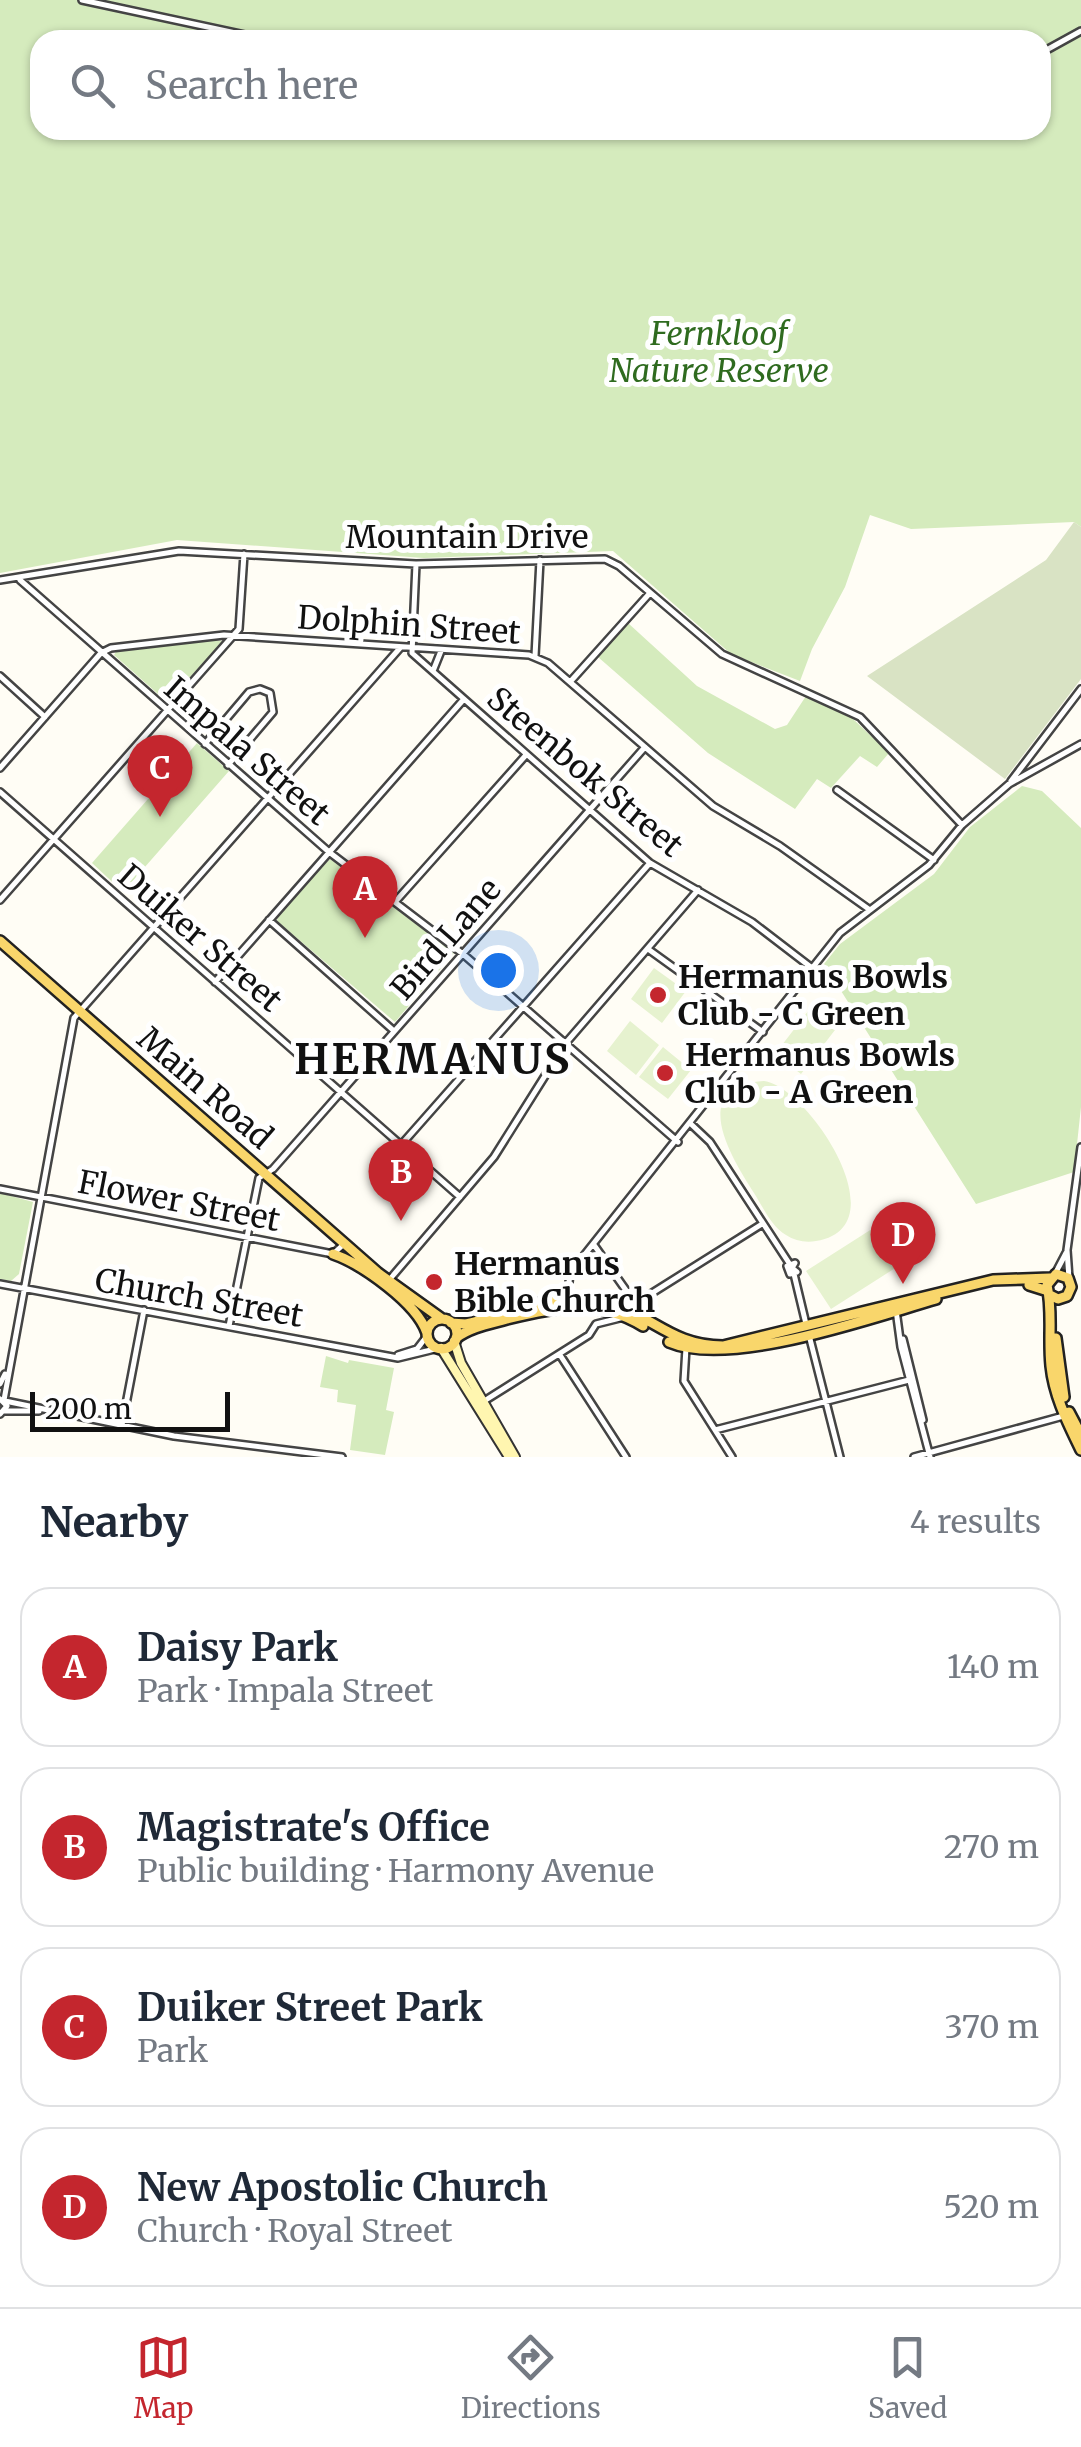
<!DOCTYPE html>
<html lang="en">
<head>
<meta charset="utf-8">
<style>
	:root { --surface:#fff; --page:#f2f2f3; --text:#1f2937; --muted:#747a83; --line:#e0e1e3; --accent:#c4262e }
	body { margin:0; font-family:Merriweather,serif; background:var(--page); color:var(--text) }
	.scale { position:absolute; left:30px; bottom:25px; width:200px; box-sizing:border-box; padding-left:10px; border:5px solid #111; border-top:0; font-size:28px; line-height:35px; white-space:nowrap; color:#111; -webkit-text-stroke:8px #fff; paint-order:stroke }
	.you { position:absolute; left:498px; top:970px; width:35px; height:35px; margin:-25px; border:8px solid #fff; border-radius:50%; background:#1a73e8; box-shadow:0 0 0 15px #1a73e833 }
	.badge { display:grid; place-items:center; width:65px; height:65px; border-radius:50%; background:var(--accent); color:#fff; font-size:32px; font-weight:700 }
	.pin { position:absolute; translate:-50% -82px; filter:drop-shadow(0 2px 5px #0008) }
	.pin::after { content:''; position:absolute; top:52px; width:35px; height:30px; background:inherit; clip-path:polygon(0 0,100% 0,50% 100%) }
	.list { margin:0; padding:0; list-style:none }
	h2 { display:flex; justify-content:space-between; align-items:center; height:130px; margin:0; padding:0 40px; font-size:42px }
	h2 small { font-size:32px; font-weight:400; color:var(--muted) }
	.list li { display:grid; grid-template-columns:65px 1fr auto; gap:30px; align-items:center; box-sizing:border-box; height:160px; margin:0 20px 20px; padding:0 20px; border:2px solid var(--line); border-radius:30px }
	.list b { display:block; font-size:38px; white-space:nowrap }
	.list p { margin:0; font-size:32px; white-space:nowrap; color:var(--muted) }
	.list em { font-size:32px; font-style:normal; color:var(--muted) }
	.icon { flex:none; width:55px; height:55px; fill:none; stroke:currentColor; stroke-width:2; stroke-linecap:round; stroke-linejoin:round }
	.map { position:relative; flex:none; width:1081px; height:1457px; overflow:hidden }
	.search { position:absolute; background:var(--surface); box-shadow:0 2px 8px #0004; left:30px; right:30px; top:30px; height:110px; display:flex; align-items:center; gap:25px; box-sizing:border-box; padding:0 35px; border-radius:30px; color:var(--muted); font-size:38px }
	.sheet { height:850px; background:var(--surface) }
	nav { display:flex; justify-content:space-around; align-items:center; box-sizing:border-box; height:140px; border-top:2px solid var(--line); background:var(--surface); font-size:28px; color:var(--muted) }
	nav a { display:grid; justify-items:center; gap:5px }
	nav .on { color:var(--accent) }
	.map>svg:first-child { display:block }
	.green { fill:#d5ebbd; fill-rule:evenodd }
	.cemetery { fill:#d9e3c4 }
	.pitch { fill:#e6f2cf }
	.lines { fill:none; stroke-linecap:round; stroke-linejoin:round }
	.street-casing { stroke:#444; stroke-width:10 }
	.secondary-casing { stroke:#333; stroke-width:12 }
	.primary-casing { stroke:#222; stroke-width:14 }
	.street { stroke:#fff; stroke-width:5 }
	.secondary { stroke:#fff6b0; stroke-width:8 }
	.primary { stroke:#f9d66b; stroke-width:9 }
	.poi-dot { fill:#c4262e; stroke:#fff; stroke-width:4 }
	.labels { text-anchor:middle; stroke-width:10; stroke-linejoin:round; paint-order:stroke }
	.park-label { font-size:32px; font-style:italic; fill:#2f6b1f; stroke:#fff }
	.street-label { font-size:32px; fill:#111; stroke:#fff }
	.poi-label { font-size:32px; font-weight:bold; fill:#111; stroke:#fff; text-anchor:start }
	.district-label { font-size:42px; font-weight:bold; letter-spacing:2.5px; fill:#111; stroke:#fff }
</style>
</head>
<body>
<div class="map">
<svg width="1081" height="1457" viewBox="0 0 1081 1457">
	<rect width="100%" height="100%" fill="#fffdf5"/>
	<path class="green" d="M0,0H1081V527L1074,522L911,529L870,515L845,587L812,649L800,681L731,654L613,551L424,558L177,540L0,573ZM40,40H1041V130H40Z
		M628,623L697,686L775,729L787,725L806,696L852,718L889,753L877,767L860,756L831,788L817,779L795,809L708,753L598,657Z
		M202,639L223,641L167,702L114,655L117,650Z
		M197,743L229,771L123,892L92,863Z
		M1022,786L1042,791L1081,828V1107L1074,1172L976,1204L824,964L840,944L934,874L970,827Z
		M330,859L454,953L395,1022L277,921L278,914Z
		M0,1193L33,1202L19,1274L11,1281L0,1279Z
		M326,1356L348,1363L349,1360L394,1368L386,1410L394,1412L385,1455L350,1450L356,1405L337,1402L338,1390L320,1387Z"/>
	<path class="cemetery" d="M1074,522L1081,527V679L1005,779L867,676L1046,560Z"/>
	<path class="pitch" d="M654,968L686,991L662,1023L631,999Z
		M809,1010L835,1030L801,1074L775,1054Z
		M630,1021L659,1045L636,1075L607,1051Z
		M663,1047L691,1070L668,1099L639,1077Z
		M764,1081C807,1086 902,1227 816,1241C806,1243 795,1241 786,1235C771,1226 763,1207 754,1193C732,1158 686,1086 764,1081Z
		M875,1227L900,1265L831,1309L806,1271Z"/>
	<g class="lines">
		<defs>
			<path id="street" d="M82,0L268,40
				M1041,53L1081,31
				M416,564L412,653L650,863L752,922L812,968
				M0,580L179,551L416,564L605,559L619,566L722,654L860,717L962,825
				M20,580L329,852L463,954L678,1142
				M535,656L540,560
				M433,671L441,651
				M0,676L45,717
				M570,682L650,593
				M205,744L249,692L260,689L270,693L273,712L228,765
				M0,768L101,653L111,648L224,635L529,655L548,663L713,806L780,846L870,910
				M1011,781L1081,689
				M837,790L934,860
				M0,792L460,1197
				M0,900L239,629L244,554
				M395,902L526,755
				M269,920L394,1031
				M648,949L763,1032
				M215,982L464,699
				M692,1125L710,1142L789,1263
				M401,1145L650,863
				M0,1189L333,1254L344,1244
				M594,1245L630,1296L641,1300L762,1224
				M795,1263L792,1268L797,1272L790,1274L787,1266Z
				M794,1274L806,1324
				M1055,1274L1066,1253
				M1069,1278L1067,1250L1081,1147
				M390,1279L494,1157L565,1044L698,890
				M0,1284L398,1358L439,1348
				M567,1301L570,1273L840,933L929,865L962,825L1009,784L1081,744
				M896,1310L901,1347L930,1457
				M229,1326L259,1178L273,1169L645,747
				M809,1335L840,1457
				M903,1339L923,1420
				M686,1348L684,1381L732,1457
				M398,1355L417,1349L427,1336
				M560,1355L626,1457
				M0,1384L5,1374
				M0,1399L7,1406L0,1414
				M4,1400L74,1018L400,648
				M5,1401L174,1436L342,1457
				M481,1403L589,1335L596,1324L624,1317
				M5,1411H39
				M122,1425L144,1310
				M715,1430L909,1380
				M914,1457L1067,1415"/>
			<path id="secondary" d="M454,1341L461,1363L515,1457
				M441,1348L509,1457"/>
			<path id="primary" d="M0,941L378,1273L442,1319
				M333,1254C362,1264 417,1303 427,1333
				M1029,1285L1048,1291
				M1050,1295L1058,1299L1067,1296L1071,1287L1068,1278L1056,1274L1047,1285C1053,1312 1048,1337 1051,1366C1054,1396 1068,1423 1081,1450
				M427 1334a15 15 0 1 1 30 0a15 15 0 1 1-30 0Z
				M451,1323L466,1324C513,1313 561,1288 609,1303C653,1316 672,1346 723,1346L993,1280L1050,1278
				M456,1338C471,1327 489,1324 507,1319C555,1307 598,1298 643,1326
				M1056,1338L1064,1397
				M669,1342C730,1368 870,1318 936,1299
				M1069,1412L1081,1435"/>
		</defs>
		<use href="#street" class="street-casing"/>
		<use href="#secondary" class="secondary-casing"/>
		<use href="#primary" class="primary-casing"/>
		<use href="#street" class="street"/>
		<use href="#secondary" class="secondary"/>
		<use href="#primary" class="primary"/>
	</g>
	<g class="poi-dot">
		<circle cx="658" cy="995" r="10"/>
		<circle cx="665" cy="1073" r="10"/>
		<circle cx="434" cy="1282" r="10"/>
	</g>
	<g class="labels">
		<g class="park-label">
			<text x="719" y="345">Fernkloof<tspan x="719" dy="37">Nature Reserve</tspan></text>
		</g>
		<g class="street-label">
			<text x="467" y="548">Mountain Drive</text>
			<text transform="translate(409 625) rotate(4)" y="11">Dolphin Street</text>
			<text transform="translate(247 751) rotate(41)" y="11">Impala Street</text>
			<text transform="translate(585 772) rotate(40)" y="11">Steenbok Street</text>
			<text transform="translate(200 938) rotate(41)" y="11">Duiker Street</text>
			<text transform="translate(446 939) rotate(-49)" y="11">Bird Lane</text>
			<text transform="translate(205 1088) rotate(41)" y="11">Main Road</text>
			<text transform="translate(179 1201) rotate(11)" y="11">Flower Street</text>
			<text transform="translate(199 1298) rotate(10)" y="11">Church Street</text>
		</g>
		<g class="poi-label">
			<text x="678" y="988">Hermanus Bowls<tspan x="678" dy="37">Club - C Green</tspan></text>
			<text x="685" y="1066">Hermanus Bowls<tspan x="685" dy="37">Club - A Green</tspan></text>
			<text x="454" y="1275">Hermanus<tspan x="454" dy="37">Bible Church</tspan></text>
		</g>
		<g class="district-label">
			<text x="433" y="1074">HERMANUS</text>
		</g>
	</g>
</svg>
<div class="scale">200 m</div>
<div class="you"></div>
<div class="pin badge" style="left:365px;top:938px">A</div>
<div class="pin badge" style="left:401px;top:1221px">B</div>
<div class="pin badge" style="left:160px;top:817px">C</div>
<div class="pin badge" style="left:903px;top:1284px">D</div>
<div class="search"><svg class="icon" aria-label="search" viewBox="0 0 24 24"><circle cx="10" cy="10" r="6"/><path d="M15 15l6 6"/></svg>Search here</div>
</div>
<section class="sheet">
<h2>Nearby<small>4 results</small></h2>
<ul class="list">
<li><span class="badge">A</span><div><b>Daisy Park</b><p>Park · Impala Street</p></div><em>140 m</em></li>
<li><span class="badge">B</span><div><b>Magistrate's Office</b><p>Public building · Harmony Avenue</p></div><em>270 m</em></li>
<li><span class="badge">C</span><div><b>Duiker Street Park</b><p>Park</p></div><em>370 m</em></li>
<li><span class="badge">D</span><div><b>New Apostolic Church</b><p>Church · Royal Street</p></div><em>520 m</em></li>
</ul>
</section>
<nav>
<a class="on"><svg class="icon" aria-label="map" viewBox="0 0 24 24"><path d="M3 6l6-2 6 2 6-2v14l-6 2-6-2-6 2zM9 4v14M15 6v14"/></svg>Map</a>
<a><svg class="icon" aria-label="directions" viewBox="0 0 24 24"><path d="M12 3l9 9-9 9-9-9zM9 14v-3h6M13 9l2 2-2 2"/></svg>Directions</a>
<a><svg class="icon" aria-label="saved" viewBox="0 0 24 24"><path d="M7 4h10v16l-5-4-5 4z"/></svg>Saved</a>
</nav>
</body>
</html>
